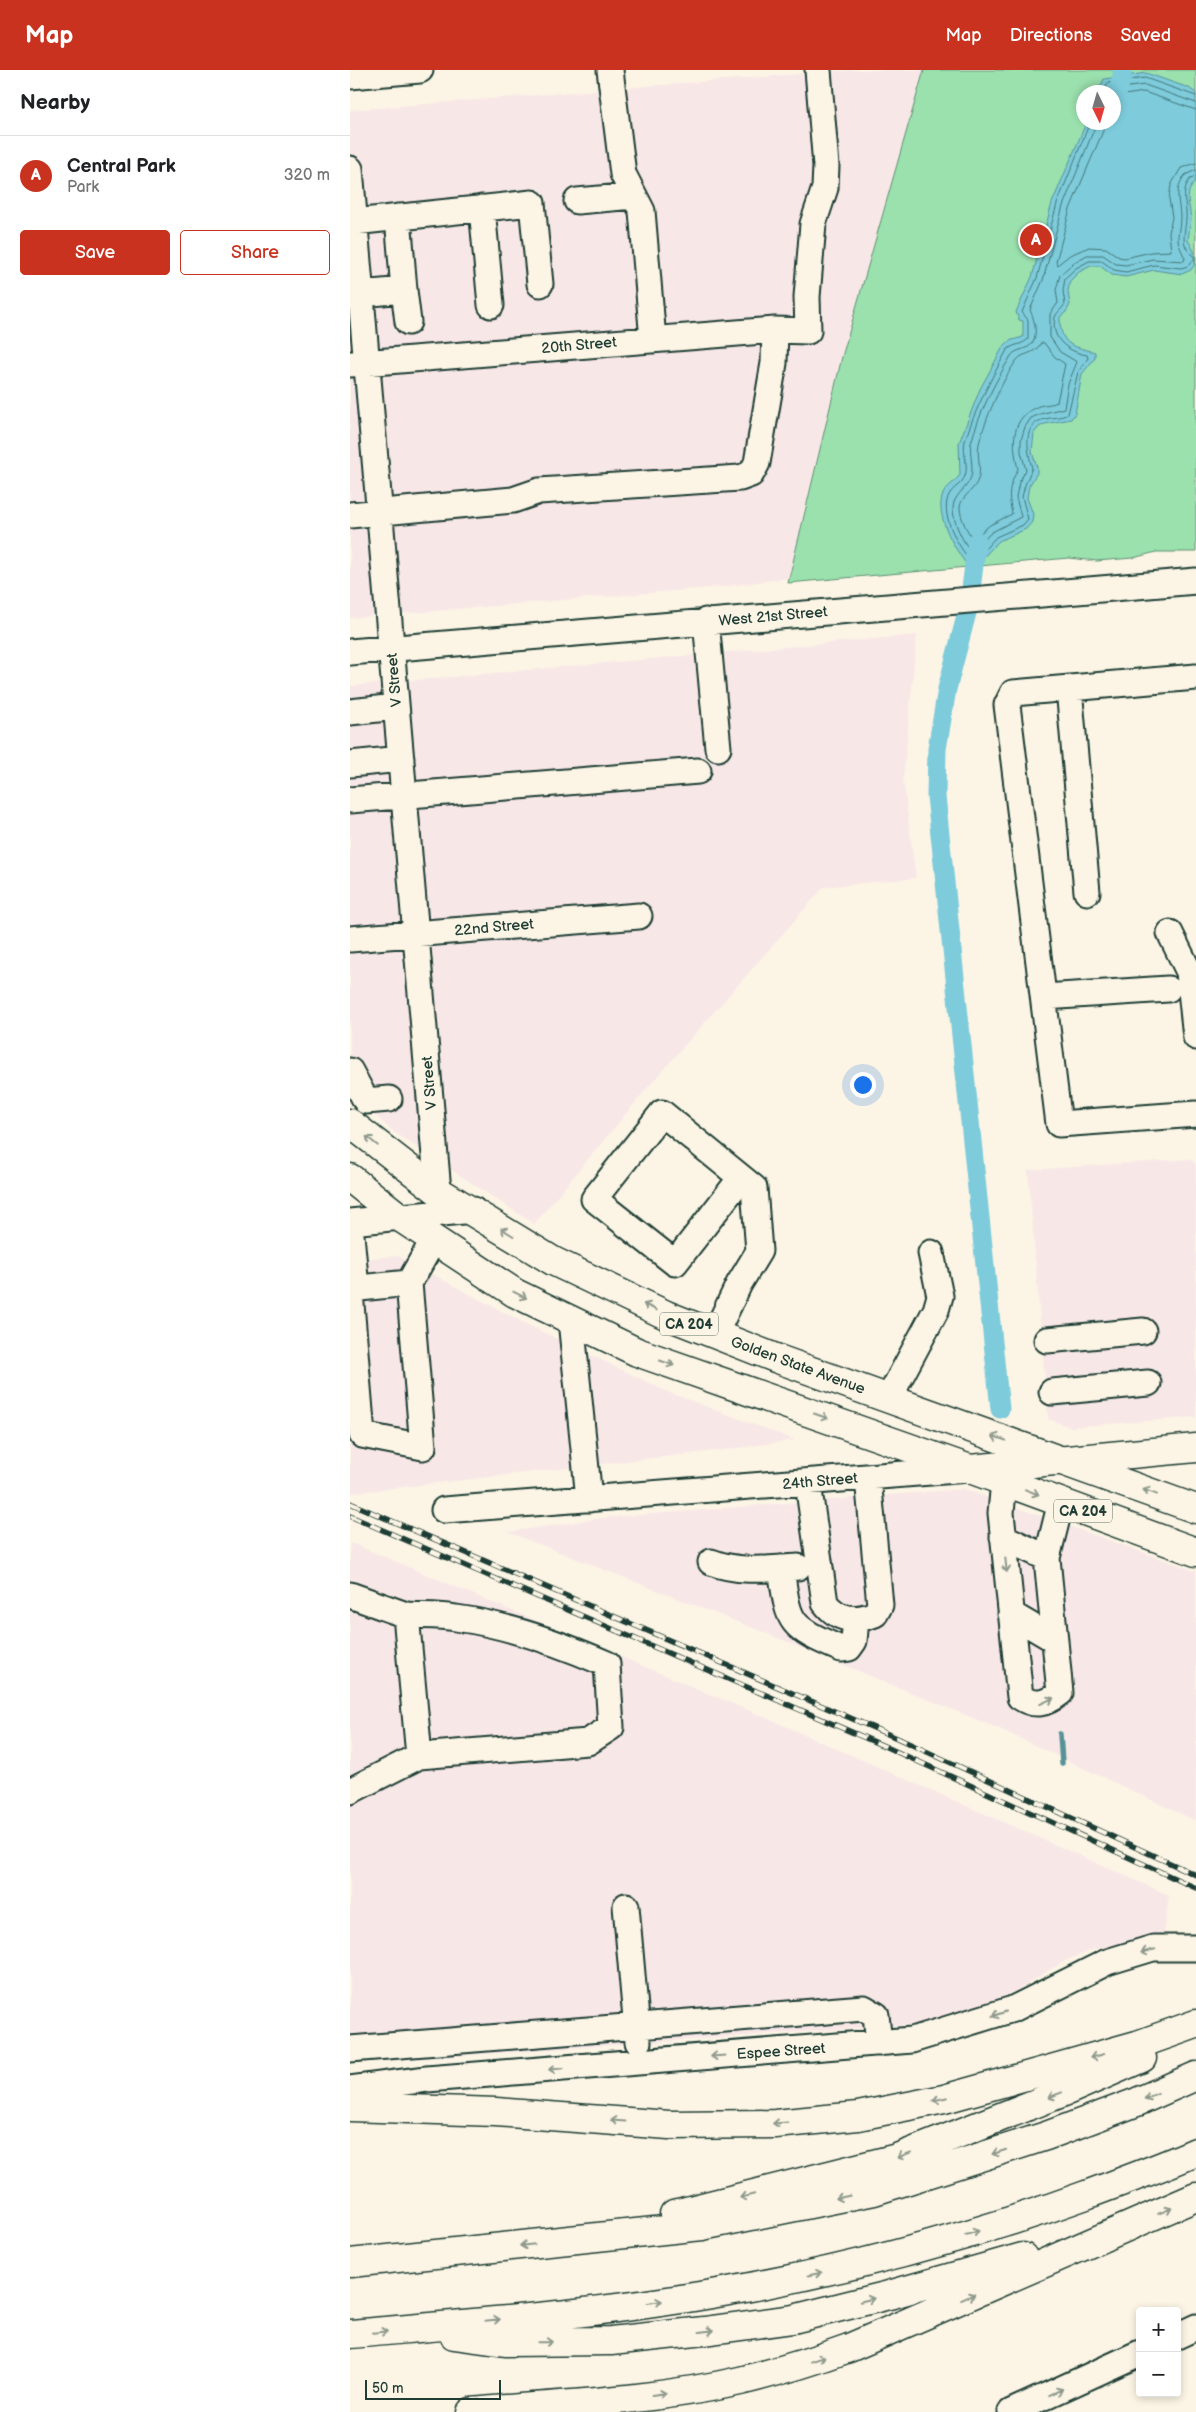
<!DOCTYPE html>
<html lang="en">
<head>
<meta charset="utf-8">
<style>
	:root { --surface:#fff; --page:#f6f6f6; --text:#202124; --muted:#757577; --line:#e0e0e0; --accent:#c8321e }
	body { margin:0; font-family:"Balsamiq Sans",sans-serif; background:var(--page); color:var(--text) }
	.controls { position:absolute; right:15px; bottom:15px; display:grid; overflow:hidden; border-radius:5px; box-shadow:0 2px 8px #0003 }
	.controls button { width:45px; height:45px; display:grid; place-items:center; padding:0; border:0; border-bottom:1px solid var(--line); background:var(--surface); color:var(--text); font:25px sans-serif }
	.compass { position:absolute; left:726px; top:15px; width:45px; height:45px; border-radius:50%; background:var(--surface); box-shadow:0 2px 8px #0003; rotate:175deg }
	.scale { position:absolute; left:15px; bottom:12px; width:136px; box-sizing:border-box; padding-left:5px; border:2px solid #1f3d34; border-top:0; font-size:14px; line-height:18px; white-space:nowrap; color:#1f3d34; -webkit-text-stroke:4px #fcf5e5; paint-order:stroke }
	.you { position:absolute; left:512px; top:1014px; width:18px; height:18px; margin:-12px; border:4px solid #fff; border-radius:50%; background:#1a73e8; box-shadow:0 0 0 8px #1a73e833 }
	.badge { display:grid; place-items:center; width:32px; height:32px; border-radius:50%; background:var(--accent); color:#fff; font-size:16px; font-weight:700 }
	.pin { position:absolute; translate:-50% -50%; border:2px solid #fff; box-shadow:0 1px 5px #0006 }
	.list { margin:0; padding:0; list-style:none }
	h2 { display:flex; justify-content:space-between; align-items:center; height:65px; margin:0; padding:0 20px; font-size:21px }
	h2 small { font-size:16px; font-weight:400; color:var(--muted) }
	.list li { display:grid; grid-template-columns:32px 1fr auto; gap:15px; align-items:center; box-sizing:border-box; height:80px; padding:0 20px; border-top:1px solid var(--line) }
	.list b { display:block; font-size:19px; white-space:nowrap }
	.list p { margin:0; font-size:16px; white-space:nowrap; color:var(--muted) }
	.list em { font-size:16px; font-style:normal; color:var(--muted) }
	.actions { display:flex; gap:10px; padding:15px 20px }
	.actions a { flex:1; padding:11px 0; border:1px solid var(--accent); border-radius:5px; text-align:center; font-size:18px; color:var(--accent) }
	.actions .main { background:var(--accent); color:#fff }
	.map { position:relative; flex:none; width:846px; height:2342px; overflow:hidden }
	header { display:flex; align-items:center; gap:30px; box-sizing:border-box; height:70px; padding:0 25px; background:var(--accent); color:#fff }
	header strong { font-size:24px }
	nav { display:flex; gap:28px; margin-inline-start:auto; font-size:18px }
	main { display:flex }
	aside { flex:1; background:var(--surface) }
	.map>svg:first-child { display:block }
	.built { fill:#f8e7e7 }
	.green { fill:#9be1ae; stroke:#5d8f71; fill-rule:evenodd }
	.water { fill:#7dcbdb; stroke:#579298 }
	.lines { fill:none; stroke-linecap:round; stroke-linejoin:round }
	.shore { stroke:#457677; stroke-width:1 }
	.stream { stroke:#579298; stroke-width:5.5 }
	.canal { stroke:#7dcbdb; stroke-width:19 }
	.minor-casing { stroke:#1f3d34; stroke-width:29 }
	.major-casing { stroke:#1f3d34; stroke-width:31 }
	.highway-casing { stroke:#1f3d34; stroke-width:31 }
	.minor { stroke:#fcf5e5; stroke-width:25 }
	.major { stroke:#fcf5e5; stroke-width:28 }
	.highway { stroke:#fcf5e5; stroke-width:28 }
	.rail-casing { stroke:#1f3d34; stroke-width:5.5 }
	.rail { stroke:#fcf5e5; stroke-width:4; stroke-dasharray:11; stroke-linecap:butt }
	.oneway { stroke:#8e998c }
	.labels { text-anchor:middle; stroke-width:4.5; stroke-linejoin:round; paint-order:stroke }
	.shield { fill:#fcf5e5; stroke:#617469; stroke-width:1 }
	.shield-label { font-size:14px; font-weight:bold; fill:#1f3d34 }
	.street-label { font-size:15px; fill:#1f3d34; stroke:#fcf5e5 }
</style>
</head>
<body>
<header>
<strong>Map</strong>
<nav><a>Map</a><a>Directions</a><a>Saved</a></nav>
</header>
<main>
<aside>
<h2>Nearby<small></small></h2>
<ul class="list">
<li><span class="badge">A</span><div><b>Central Park</b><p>Park</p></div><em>320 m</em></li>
</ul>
<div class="actions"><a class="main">Save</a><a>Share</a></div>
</aside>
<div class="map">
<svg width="846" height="2342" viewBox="0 0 846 2342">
	<rect width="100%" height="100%" fill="#fcf5e5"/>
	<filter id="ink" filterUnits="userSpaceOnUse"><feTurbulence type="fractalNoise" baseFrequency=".02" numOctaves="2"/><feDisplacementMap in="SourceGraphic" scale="10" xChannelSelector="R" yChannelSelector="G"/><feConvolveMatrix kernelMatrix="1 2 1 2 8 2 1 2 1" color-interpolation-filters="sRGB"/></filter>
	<g filter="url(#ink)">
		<path class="built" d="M499,0H574L492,287L439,508L371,517L0,548V40Z
			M567,565L553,709L566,808L474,817L300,1015L184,1154L45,1063L0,1023V616Z
			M841,1089L846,1095V1347L721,1357L698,1349L678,1100Z
			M48,1186L174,1253L320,1323L445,1370L382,1379L0,1423V1190Z
			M614,1419L846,1501V1751L652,1660L418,1564L158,1462L252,1448Z
			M0,1474H4L428,1653L819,1825L813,1871L774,1873L741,1880L713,1892L665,1921L637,1935L603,1947L572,1954L0,1993Z"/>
		<path class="green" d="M574,0H846V482H806L783,488L747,491L719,488L438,513L492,287ZM734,22H764V52H734Z"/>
		<path class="water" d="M796,3L839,18L846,23V109L839,121L838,129L841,149L838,170L844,181L845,194L841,200L832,204L804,200L776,207L762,205L750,196H741L729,202L720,211L718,221L720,235L716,242L710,247C710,275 721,276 745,282V288L732,304L725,344L721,349L695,354L689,357L684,363L682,382L687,397V403L679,416L677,428L683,444L682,452L676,459L649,471L626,495L618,496C605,480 580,439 596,419C601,414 606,410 610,405L609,373L630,319L653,277L659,271L673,267V251L669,250L666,242L682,207L702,133L736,53L764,52V22H748L754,9Z"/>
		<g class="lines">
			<path class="shore" d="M754,22L758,13L795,8L846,26
				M760,22L763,19L795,15L846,33
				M764,33L768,26L794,22L846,40
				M740,52L707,134L687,208L672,242L678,250V269C673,275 663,274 657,280C641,309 625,339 615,371C612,382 619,395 615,406C612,414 604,417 600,423C588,442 608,476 620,490H625L646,467L673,455L678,449L672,427L675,415L682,398C678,381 671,354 695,349C703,347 711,348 718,344L728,302L738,288L737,285C718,282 700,269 705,247C707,242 712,239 715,234L713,221L715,208L726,198L739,191H752L764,200L776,202L804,195L831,198L838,196L845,188C829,174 835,166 836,148C837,132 830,123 840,109L846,107
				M747,52L713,136L693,210L680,240C684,248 688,263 683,272C678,281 666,278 661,286C645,312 629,343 621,373C619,384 624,396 621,407C617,420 602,425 603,440C604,453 612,471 621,481L642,462L671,447L666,427L669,412L676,400L671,382V370L675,357L681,348L690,344L714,338L718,314L727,292L710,282L700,267V244L708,233L706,220L710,205L723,193L737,185H753L766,194L776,195L803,189L834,191L835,188C823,165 830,167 830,146C829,130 824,119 835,105L846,100
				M754,52L753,61L720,139L706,192L707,195L720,185L739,177L756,178L769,187L775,188L801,182L821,181L819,163L822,147L819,129L821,115L831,98L846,93
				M691,273H694L705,287L715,294L707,332C702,335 695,334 689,336C660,347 662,374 668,399C658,418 658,423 662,444L640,455L623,469C617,461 610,448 610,437C611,427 623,421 627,412C633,399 626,387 629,374C634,352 653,308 667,290C673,282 684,286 691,273Z"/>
			<path class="stream" d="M710,1664L712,1693"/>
			<path class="canal" d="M764,37L772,6V0
				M627,471L619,535L597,619L587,679L586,726L650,1339"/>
			<defs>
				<path id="minor" d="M260,0L273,104L292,141L303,270
					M0,6L70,0
					M0,99L88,1121
					M227,131L284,126
					M132,138L141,235
					M48,147L54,220
					M4,152L182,133L190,214
					M11,224L54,220L58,252
					M0,294L425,260L458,261L457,227L463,154L475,118L476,96L468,0
					M0,445L163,430L189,421L390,408L401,404L407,393L424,293L425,260
					M356,551L368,678
					M0,582L846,511
					M846,607L663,623L657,635L709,1054L846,1044
					M719,618L737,822
					M0,642L46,637
					M0,694L51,689
					M0,730L348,701
					M820,863L839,902L846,967
					M0,869L289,846
					M694,927L818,919
					M0,1001L16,1031L39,1029
					M0,1152L123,1140
					M0,1154L6,1218
					M59,1213L83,1171
					M0,1219L59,1213L73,1377L12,1365L0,1222
					M221,1250L239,1429
					M365,1264L389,1214L409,1181L404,1118L312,1043L244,1129L325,1193L391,1108
					M697,1270L793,1261
					M702,1322L798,1313
					M539,1328L586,1240L590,1226L581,1183
					M654,1411L651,1443L670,1627C685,1637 696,1634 710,1623L697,1488L711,1432
					M458,1413L475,1533C488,1550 505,1552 525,1544L530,1535L518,1408
					M94,1440L619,1399
					M653,1467L697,1488
					M361,1492C389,1503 418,1499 448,1497
					M431,1498C439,1554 437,1556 491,1579L499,1578L504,1571L506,1549
					M0,1525L56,1545L69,1686L0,1721
					M661,1544L705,1570
					M56,1545C73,1546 90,1545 106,1548C158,1555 209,1573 257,1594L261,1657L238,1672L69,1686
					M276,1836L288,1972
					M0,1979L514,1938L526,1945L529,1973
					M0,2019L77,2009L562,1970L663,1939L757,1892L803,1878H846
					M827,2266L846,2257
					M661,2342L790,2283"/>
				<path id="major" d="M620,1399L846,1378"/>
				<path id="highway" d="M0,1053L88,1121L203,1191L316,1245L428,1289L846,1439
					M0,1108L48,1146L165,1223L287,1282L620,1399L846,1482
					M0,2037L146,2042L319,2055L425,2054L508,2046L594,2029L787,1975L846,1954
					M324,2144L547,2088L719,2020L792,1988
					M0,2193L352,2156L524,2121L696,2066L787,2032L846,2006
					M0,2264C124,2253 250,2244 373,2222C497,2200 618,2168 736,2125C773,2111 810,2098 846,2082
					M104,2265L155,2272L261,2271L354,2261L443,2249L539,2225L673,2187
					M121,2342C211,2334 302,2331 390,2311C427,2302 463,2291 499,2278L846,2127"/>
			</defs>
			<use href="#minor" class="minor-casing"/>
			<use href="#major" class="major-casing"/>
			<use href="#highway" class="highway-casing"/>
			<use href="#minor" class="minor"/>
			<use href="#major" class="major"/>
			<use href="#highway" class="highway"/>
			<defs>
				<path id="rail" d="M0,1433L547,1668L846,1805
					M0,1446L534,1676L846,1818"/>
			</defs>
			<use href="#rail" class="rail-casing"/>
			<use href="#rail" class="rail"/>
		</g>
		<defs><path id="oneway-shaft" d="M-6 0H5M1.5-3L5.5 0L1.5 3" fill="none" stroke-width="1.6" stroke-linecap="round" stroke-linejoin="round" transform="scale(1.25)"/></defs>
		<g class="oneway">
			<use href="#oneway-shaft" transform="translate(22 1071) rotate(-141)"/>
			<use href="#oneway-shaft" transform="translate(157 1162) rotate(-148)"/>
			<use href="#oneway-shaft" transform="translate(170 1225) rotate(27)"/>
			<use href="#oneway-shaft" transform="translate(300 1237) rotate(-154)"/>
			<use href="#oneway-shaft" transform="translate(317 1293) rotate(19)"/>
			<use href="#oneway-shaft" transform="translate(471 1346) rotate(19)"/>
			<use href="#oneway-shaft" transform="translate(649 1368) rotate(-161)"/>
			<use href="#oneway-shaft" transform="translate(682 1422) rotate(21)"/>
			<use href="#oneway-shaft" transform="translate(800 1422) rotate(-160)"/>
			<use href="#oneway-shaft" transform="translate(656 1495) rotate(84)"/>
			<use href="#oneway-shaft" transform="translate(697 1631) rotate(-24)"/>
			<use href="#oneway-shaft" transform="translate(798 1881) rotate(166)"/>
			<use href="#oneway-shaft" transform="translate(649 1944) rotate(161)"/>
			<use href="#oneway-shaft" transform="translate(368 1986) rotate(176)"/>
			<use href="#oneway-shaft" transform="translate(747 1986) rotate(164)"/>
			<use href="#oneway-shaft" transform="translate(206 1999) rotate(175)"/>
			<use href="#oneway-shaft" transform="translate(705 2025) rotate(159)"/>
			<use href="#oneway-shaft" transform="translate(801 2026) rotate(156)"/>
			<use href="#oneway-shaft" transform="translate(590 2029) rotate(167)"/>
			<use href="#oneway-shaft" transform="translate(268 2051) rotate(-176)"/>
			<use href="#oneway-shaft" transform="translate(430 2053) rotate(176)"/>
			<use href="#oneway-shaft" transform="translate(649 2082) rotate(162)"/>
			<use href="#oneway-shaft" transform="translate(554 2085) rotate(159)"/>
			<use href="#oneway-shaft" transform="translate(397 2126) rotate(166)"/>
			<use href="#oneway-shaft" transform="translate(493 2127) rotate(168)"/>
			<use href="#oneway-shaft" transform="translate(815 2141) rotate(-23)"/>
			<use href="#oneway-shaft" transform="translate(622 2163) rotate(-17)"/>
			<use href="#oneway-shaft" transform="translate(177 2175) rotate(174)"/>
			<use href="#oneway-shaft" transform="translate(465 2204) rotate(-12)"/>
			<use href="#oneway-shaft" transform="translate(618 2227) rotate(-24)"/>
			<use href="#oneway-shaft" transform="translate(517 2230) rotate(-14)"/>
			<use href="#oneway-shaft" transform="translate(305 2232) rotate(-8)"/>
			<use href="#oneway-shaft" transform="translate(143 2250) rotate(-6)"/>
			<use href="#oneway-shaft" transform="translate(357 2261) rotate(-7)"/>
			<use href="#oneway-shaft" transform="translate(30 2262) rotate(-5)"/>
			<use href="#oneway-shaft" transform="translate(195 2272) rotate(-1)"/>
			<use href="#oneway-shaft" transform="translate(468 2289) rotate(-19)"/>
			<use href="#oneway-shaft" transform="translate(706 2322) rotate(-25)"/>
			<use href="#oneway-shaft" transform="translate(309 2324) rotate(-7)"/>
		</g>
	</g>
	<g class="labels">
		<g class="shield">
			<rect x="310" y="1242.5" width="58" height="23" rx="4"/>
			<rect x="704" y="1429.5" width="58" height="23" rx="4"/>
		</g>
		<g class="shield-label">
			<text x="339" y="1259">CA 204</text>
			<text x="733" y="1446">CA 204</text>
		</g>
		<g class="street-label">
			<text transform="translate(229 275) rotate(-5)" y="5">20th Street</text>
			<text transform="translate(423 546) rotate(-5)" y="5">West 21st Street</text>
			<text transform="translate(44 610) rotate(-95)" y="5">V Street</text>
			<text transform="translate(144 857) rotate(-5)" y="5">22nd Street</text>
			<text transform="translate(79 1013) rotate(-95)" y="5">V Street</text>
			<text transform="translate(448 1295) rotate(20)" y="5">Golden State Avenue</text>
			<text transform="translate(470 1411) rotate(-5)" y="5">24th Street</text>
			<text transform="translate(431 1981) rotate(-4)" y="5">Espee Street</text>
		</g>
	</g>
</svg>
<div class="controls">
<button>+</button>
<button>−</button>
</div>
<svg class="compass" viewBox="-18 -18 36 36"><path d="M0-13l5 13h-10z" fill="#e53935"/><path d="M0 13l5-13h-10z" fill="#757577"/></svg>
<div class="scale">50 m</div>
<div class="you"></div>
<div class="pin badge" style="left:686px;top:170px">A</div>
</div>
</main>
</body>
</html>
